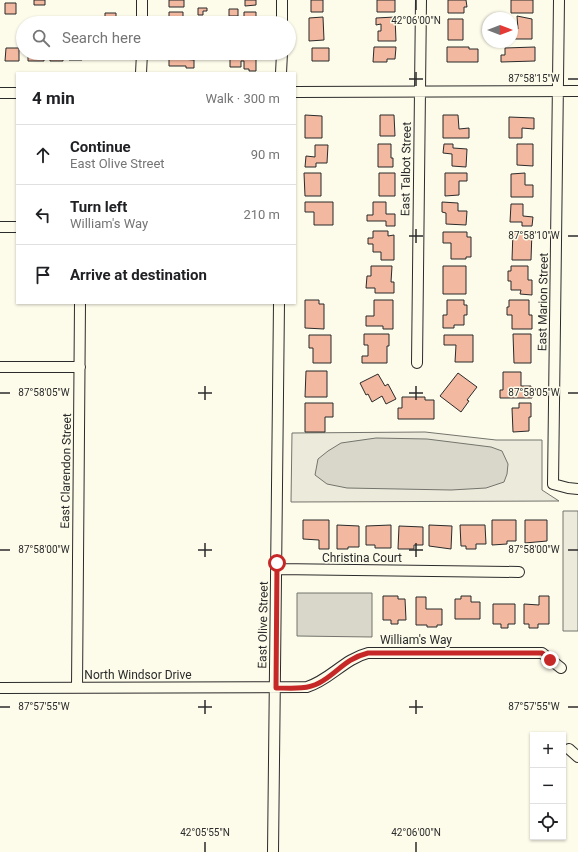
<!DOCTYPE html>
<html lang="en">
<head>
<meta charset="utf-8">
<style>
	:root { --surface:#fff; --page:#f6f6f6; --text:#202124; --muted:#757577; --line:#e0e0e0 }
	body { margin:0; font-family:Roboto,sans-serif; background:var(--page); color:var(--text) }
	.controls { position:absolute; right:12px; bottom:12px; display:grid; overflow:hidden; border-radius:0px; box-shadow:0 1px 3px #0004 }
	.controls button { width:36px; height:36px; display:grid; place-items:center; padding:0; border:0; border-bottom:1px solid var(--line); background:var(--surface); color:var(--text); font:20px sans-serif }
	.compass { position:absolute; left:482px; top:12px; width:36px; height:36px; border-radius:50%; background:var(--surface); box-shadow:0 1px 3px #0004; rotate:90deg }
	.stop { position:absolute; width:12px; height:12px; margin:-9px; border:3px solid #c62828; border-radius:50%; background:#fff }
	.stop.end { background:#c62828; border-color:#fff; box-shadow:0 1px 4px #0008 }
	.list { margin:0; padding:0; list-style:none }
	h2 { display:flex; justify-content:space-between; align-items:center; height:52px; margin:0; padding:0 16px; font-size:17px }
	h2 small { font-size:13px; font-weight:400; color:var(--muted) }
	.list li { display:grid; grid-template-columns:26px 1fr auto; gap:12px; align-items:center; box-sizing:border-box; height:60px; padding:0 16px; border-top:1px solid var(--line) }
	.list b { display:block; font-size:15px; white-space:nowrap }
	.list p { margin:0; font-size:13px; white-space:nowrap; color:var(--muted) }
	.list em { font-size:13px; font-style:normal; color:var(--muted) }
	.icon { flex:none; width:22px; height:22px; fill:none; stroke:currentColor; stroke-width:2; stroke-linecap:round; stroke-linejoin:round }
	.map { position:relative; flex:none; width:578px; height:852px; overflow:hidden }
	.search { position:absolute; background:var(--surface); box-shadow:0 1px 3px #0004; left:16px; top:16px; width:280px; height:44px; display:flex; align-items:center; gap:10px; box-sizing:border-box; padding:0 14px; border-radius:22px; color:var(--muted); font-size:15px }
	.panel { position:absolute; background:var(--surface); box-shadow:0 1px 3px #0004; left:16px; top:72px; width:280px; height:232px; border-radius:0px }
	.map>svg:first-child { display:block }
	.green { fill:#ecebdb; stroke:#74746e }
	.water { fill:#d8d7c9; stroke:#74746e }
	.building { fill:#f2b8a0; stroke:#2b2b2b }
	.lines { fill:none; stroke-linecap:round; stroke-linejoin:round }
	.minor-casing { stroke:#2b2b2b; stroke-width:12 }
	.minor { stroke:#fdfbea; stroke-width:10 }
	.route { stroke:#c62828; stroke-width:5 }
	.ticks { fill:none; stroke:#2b2b2b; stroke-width:1.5 }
	.labels { text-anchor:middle; stroke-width:3; stroke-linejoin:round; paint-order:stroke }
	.street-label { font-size:12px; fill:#2b2b2b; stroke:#fdfbea }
	.ticks-label { font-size:10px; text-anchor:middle; fill:#2b2b2b; stroke:#fdfbea; stroke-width:3; stroke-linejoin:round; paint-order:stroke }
</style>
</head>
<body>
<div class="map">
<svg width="578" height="852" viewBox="0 0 578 852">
	<rect width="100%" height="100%" fill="#fdfbea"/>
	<path class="green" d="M425,432L496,440H542V490L559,501L291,502L292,433Z
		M563,511H578V631H563Z"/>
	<path class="water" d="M376,438L427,439L491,447L502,451L508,464L507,474L504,482L486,488L451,490L347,488L327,484L315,475L318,459L328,451L341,443Z
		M297,593H372V637L297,636Z"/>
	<path class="building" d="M34,0H45V5H34Z
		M169,0H184V7H169Z
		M245,0H256V5L245,6Z
		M311,0H323V12H311Z
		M377,0H395V12H377Z
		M448,0H466L467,7H464V13H448Z
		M511,0H533V13H511Z
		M5,3H16V14H5Z
		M198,8H207V11H203V15H198Z
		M229,9H238V16H229Z
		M169,12H183V17H191V23H169Z
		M244,12H256V23H244Z
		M105,13H116V23H105Z
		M517,16L532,19V39H512V29H518Z
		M323,17L324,40L309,41V18Z
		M395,17L396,41H378V31H381V24L376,25V18Z
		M448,19H463V40H448Z
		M374,47H396L395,59H387V62H373Z
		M447,47H469V49H478V62H447Z
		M535,47V61L501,62V55H505V48Z
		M6,48H19V61H5Z
		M312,48H329V61H312Z
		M28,53H44V61H28Z
		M50,53H63V61H50Z
		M69,53H83L82,60H69Z
		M103,53H115V57L103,58Z
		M169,53H181V59L194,60V68H186V66H169Z
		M244,53H256V71H249V69H244V61H241V67H230V57L244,56Z
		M305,115L322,116V138H305Z
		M380,115H394L395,136H380Z
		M443,115H458L459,129L469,128V138H443Z
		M509,117L534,118V129L522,128V138H509Z
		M378,144H391V158H393V167H378Z
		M444,144H453V148L467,149L466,167L452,166V154L443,153Z
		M517,144H533V166L517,165Z
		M315,145H328L327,163H316V167H305L306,156L315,157Z
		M304,173H321V196H305Z
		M379,173H395V196H379Z
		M445,173H467V181H459V195L445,196Z
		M525,173V185H533V197H511V174Z
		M305,202H333V225H314V212H305Z
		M373,202H386V214H395V226H386V221H367V215H373Z
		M442,202L458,203V211H467L466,225L446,224V213L442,212Z
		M511,204H523V216L533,217L532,226H522V222H510Z
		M373,231H388V236L394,235V260H381V252H373V244H368V238H373Z
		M513,231H532L531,260H512Z
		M443,232H467V237H471V257H466V259H451V243H443Z
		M371,266H392L391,282H394V293H375V288H366L367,276H371Z
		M443,266H466V294H443Z
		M511,266H528V280H532V295L520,294L521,290H511V281H508V271H511Z
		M305,300H319V304H324V329L305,328Z
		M374,300H393V329H383V326H366V316H374Z
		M447,300H464V305H467V315H464V325H454V328H443V315H447Z
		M509,300H529V315H532V329H512V315H507V307H509Z
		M364,334H389V346H387V363H362V356H368V345H364Z
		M513,334H531V363H514Z
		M309,335H331V363H313V348H309Z
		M444,335H473V362H455L456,345H444Z
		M306,371H327V397H305Z
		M503,372H521V386H531L532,398H500V390H503Z
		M458,373L477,387L467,400L469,401L461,412L440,396Z
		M378,374L385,386L388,384L396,399L386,404L382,396L372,402L368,394L366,395L360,383Z
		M402,397H425V400H434V419H398V408H402Z
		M305,403H333V417H325V432H305Z
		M519,403H531V417H529V431L513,432L512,408H519Z
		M303,520H329V549H319V540L303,539Z
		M492,520H516V541H507V544L492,545Z
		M525,520H547V541L525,543Z
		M337,525L359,526V547H348V549H337Z
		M391,525V548H375V545H366V526Z
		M429,525L452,526L451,549L429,546Z
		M460,525H485L486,544H476V549H466V546H461Z
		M399,526L423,527V545H414V549H398Z
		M383,596H398V599H405L406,620H398V624H391V620H383Z
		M461,596H471V602H480V619H455V599H461Z
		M539,596H549V624H538V628H529V624H524V604L539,605Z
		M416,597H426V609H442V625H437V627H427V625H416Z
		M493,604H515V624H508V628H501V624H493Z"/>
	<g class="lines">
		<defs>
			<path id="minor" d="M559,0L553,484L568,488L578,489
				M142,23V0
				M282,23V0
				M141,73L142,53
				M281,73L282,53
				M295,92L578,91
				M0,93H17
				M0,227H17
				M417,363L421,0
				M0,367H80
				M277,569L519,572
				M0,688L307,687C330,680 344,659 368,653H542L561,668
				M77,688L80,303
				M569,749L578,757
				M273,852L279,303"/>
		</defs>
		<use href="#minor" class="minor-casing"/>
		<use href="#minor" class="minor"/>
	</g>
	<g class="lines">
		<path class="route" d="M277,563L276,688C289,688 306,690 319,683C338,673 344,659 368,653H542L550,660"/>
	</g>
	<path class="ticks" d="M416,0V10M416,72V86M409,79H423M568,79H578M416,229V243M409,236H423M568,236H578M205,386V400M416,386V400M0,393H10M198,393H212M409,393H423M568,393H578M205,543V557M416,543V557M0,550H10M198,550H212M409,550H423M568,550H578M205,700V714M416,700V714M0,707H10M198,707H212M409,707H423M568,707H578M205,842V852M416,842V852"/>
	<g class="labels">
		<g class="street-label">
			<text transform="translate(406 169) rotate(-89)" y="4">East Talbot Street</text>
			<text transform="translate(543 302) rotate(-89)" y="4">East Marion Street</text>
			<text transform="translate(66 471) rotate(-89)" y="4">East Clarendon Street</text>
			<text x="362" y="562">Christina Court</text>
			<text transform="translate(263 625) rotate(-89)" y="4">East Olive Street</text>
			<text x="416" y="644">William's Way</text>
			<text x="138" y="679">North Windsor Drive</text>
		</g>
	</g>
	<g class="ticks-label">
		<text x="416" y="24">42°06'00"N</text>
		<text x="534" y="82">87°58'15"W</text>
		<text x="534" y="239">87°58'10"W</text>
		<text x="534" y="396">87°58'05"W</text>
		<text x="44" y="396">87°58'05"W</text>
		<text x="534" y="553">87°58'00"W</text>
		<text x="44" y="553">87°58'00"W</text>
		<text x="534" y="710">87°57'55"W</text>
		<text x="44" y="710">87°57'55"W</text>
		<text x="205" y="836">42°05'55"N</text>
		<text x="416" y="836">42°06'00"N</text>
	</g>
</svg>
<div class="controls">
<button>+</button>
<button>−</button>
<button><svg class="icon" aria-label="locate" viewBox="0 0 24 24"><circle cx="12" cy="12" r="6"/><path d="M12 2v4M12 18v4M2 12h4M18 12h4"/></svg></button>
</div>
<svg class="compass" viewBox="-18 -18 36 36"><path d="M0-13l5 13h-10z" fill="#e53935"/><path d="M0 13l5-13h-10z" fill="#757577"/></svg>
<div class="stop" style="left:277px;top:563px"></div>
<div class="stop end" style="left:550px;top:660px"></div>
<div class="search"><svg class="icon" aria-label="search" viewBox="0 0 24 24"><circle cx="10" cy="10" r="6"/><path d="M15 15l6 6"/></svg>Search here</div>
<section class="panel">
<h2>4 min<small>Walk · 300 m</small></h2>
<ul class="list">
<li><svg class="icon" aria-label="ahead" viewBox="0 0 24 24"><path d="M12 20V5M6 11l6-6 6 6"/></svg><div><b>Continue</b><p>East Olive Street</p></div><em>90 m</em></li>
<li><svg class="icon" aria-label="left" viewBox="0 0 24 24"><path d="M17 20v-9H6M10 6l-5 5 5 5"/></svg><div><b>Turn left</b><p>William's Way</p></div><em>210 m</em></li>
<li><svg class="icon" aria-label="arrive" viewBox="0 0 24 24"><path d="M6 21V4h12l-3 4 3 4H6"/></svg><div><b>Arrive at destination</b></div></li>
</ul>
</section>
</div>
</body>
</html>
